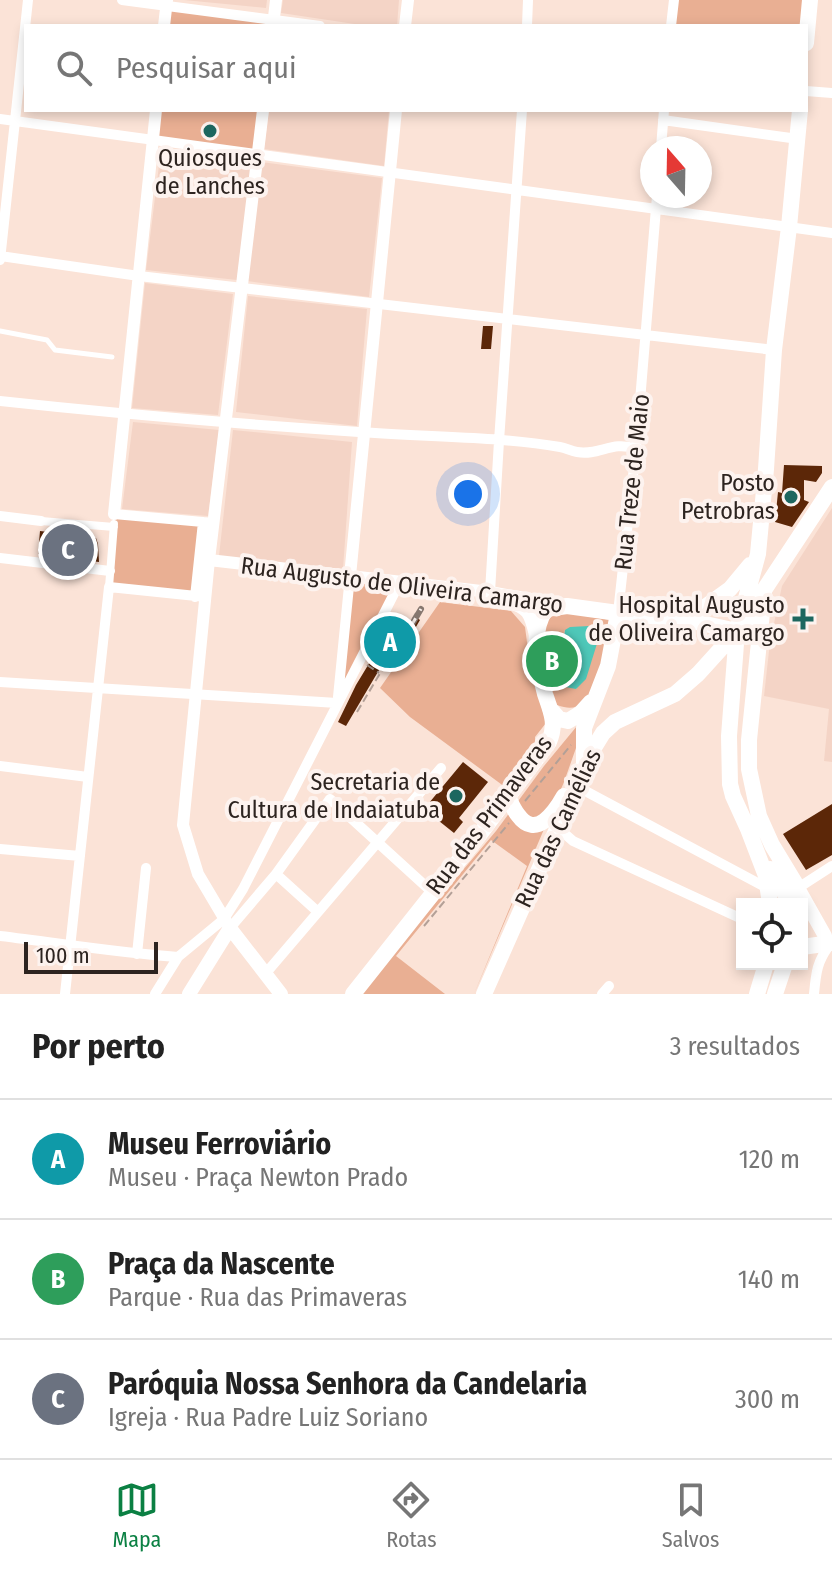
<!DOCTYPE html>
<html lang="pt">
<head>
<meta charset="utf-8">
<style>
	:root { --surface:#fff; --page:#f6f6f6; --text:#222; --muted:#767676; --line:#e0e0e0; --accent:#0b8043 }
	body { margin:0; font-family:"Fira Sans Condensed",sans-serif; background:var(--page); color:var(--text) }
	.controls { position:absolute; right:24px; bottom:24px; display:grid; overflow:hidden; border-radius:0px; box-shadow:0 4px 12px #0003 }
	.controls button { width:72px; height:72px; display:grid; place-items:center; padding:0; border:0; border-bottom:2px solid var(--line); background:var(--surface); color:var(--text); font:40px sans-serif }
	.compass { position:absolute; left:640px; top:136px; width:72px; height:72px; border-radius:50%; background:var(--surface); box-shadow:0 4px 12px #0003; rotate:340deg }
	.scale { position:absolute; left:24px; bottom:20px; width:134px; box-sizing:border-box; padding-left:8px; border:4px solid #2d2420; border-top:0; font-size:22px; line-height:28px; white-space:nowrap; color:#2d2420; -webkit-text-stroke:6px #fdf3ef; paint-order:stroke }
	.you { position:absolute; left:468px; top:494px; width:28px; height:28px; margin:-20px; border:6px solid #fff; border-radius:50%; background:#1a73e8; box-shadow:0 0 0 12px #1a73e833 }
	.badge { display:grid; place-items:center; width:52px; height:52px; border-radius:50%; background:var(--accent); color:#fff; font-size:26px; font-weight:700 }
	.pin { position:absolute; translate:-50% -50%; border:4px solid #fff; box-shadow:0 2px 8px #0006 }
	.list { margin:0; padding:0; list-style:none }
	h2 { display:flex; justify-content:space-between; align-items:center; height:104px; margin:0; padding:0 32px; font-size:34px }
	h2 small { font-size:26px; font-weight:400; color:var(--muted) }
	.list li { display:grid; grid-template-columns:52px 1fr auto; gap:24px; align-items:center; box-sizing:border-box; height:120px; padding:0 32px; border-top:2px solid var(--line) }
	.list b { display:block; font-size:30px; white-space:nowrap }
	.list p { margin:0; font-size:26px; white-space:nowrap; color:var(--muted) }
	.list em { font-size:26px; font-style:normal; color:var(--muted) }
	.icon { flex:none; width:44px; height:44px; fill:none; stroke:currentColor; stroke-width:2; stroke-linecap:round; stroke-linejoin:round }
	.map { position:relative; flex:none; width:832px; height:994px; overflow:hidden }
	.search { position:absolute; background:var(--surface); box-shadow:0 4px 12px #0003; left:24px; right:24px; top:24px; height:88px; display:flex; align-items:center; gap:20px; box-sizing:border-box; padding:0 28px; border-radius:0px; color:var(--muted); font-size:30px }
	.sheet { height:464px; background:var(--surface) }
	nav { display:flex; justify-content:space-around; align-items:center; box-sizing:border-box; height:112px; border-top:2px solid var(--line); background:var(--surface); font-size:22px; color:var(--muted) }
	nav a { display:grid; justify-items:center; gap:4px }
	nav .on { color:var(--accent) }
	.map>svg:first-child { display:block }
	.built { fill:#f4d4c6 }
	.green { fill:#e9af93; fill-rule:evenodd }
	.water { fill:#4fc8b9 }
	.building { fill:#5c2708 }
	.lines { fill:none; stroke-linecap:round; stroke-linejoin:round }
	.path { stroke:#b3a097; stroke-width:2; stroke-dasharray:8 4; stroke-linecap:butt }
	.service { stroke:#fff; stroke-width:5 }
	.pedestrian { stroke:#fff; stroke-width:8 }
	.minor { stroke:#fff; stroke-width:10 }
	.tertiary { stroke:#fff; stroke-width:12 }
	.secondary { stroke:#fff; stroke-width:14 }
	.primary { stroke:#fff; stroke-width:16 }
	.rail-casing { stroke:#86776f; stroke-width:6 }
	.rail { stroke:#fdf3ef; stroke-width:3; stroke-dasharray:9; stroke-linecap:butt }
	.poi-dot { fill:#1d675f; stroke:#fdf3ef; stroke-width:3 }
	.labels { text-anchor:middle; stroke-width:8; stroke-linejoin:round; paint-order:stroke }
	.poi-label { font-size:24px; fill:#2d2420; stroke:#fdf3ef; text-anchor:end }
	.street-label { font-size:24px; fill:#2d2420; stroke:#fdf3ef }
</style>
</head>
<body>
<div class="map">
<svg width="832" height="994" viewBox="0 0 832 994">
	<rect width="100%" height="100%" fill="#fbe3d7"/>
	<path class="built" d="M184,0H267L266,8Z
		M283,0H399L397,26H368L281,13Z
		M269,110H389L384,166L264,149Z
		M161,149L252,160L237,280L146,270Z
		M261,162L382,178L369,297L247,281Z
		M145,283L233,294L218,415L132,408Z
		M248,296L367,309L357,426L236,412Z
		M133,422L219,430L208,516L122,509Z
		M233,430L352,442L343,569L219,556Z
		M832,508V762L824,761L829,709L764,696L770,642L782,586Z"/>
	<path class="green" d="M674,0H810L806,26H671Z
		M166,5L274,20L273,26H164Z
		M156,110H263L257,154L153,140Z
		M114,514L203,522L195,597L109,587Z
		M350,576L400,582L337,703Z
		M440,602L511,611L525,627L530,665L546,723L535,737L536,754L505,787L410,717L380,688Z
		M562,612L611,620L597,695C581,704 576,712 557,705L553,697C547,668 536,642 551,613ZM565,630L580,683L576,689L555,668L561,654Z
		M577,726L576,748L564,782L474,994L527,866L491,840L396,956L445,994H358L496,831L544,766Z"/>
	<path class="water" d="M589,626L599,628L600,634L586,679L576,689L560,686C552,672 557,665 561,652C563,645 564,637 565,630L570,627Z"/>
	<path class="building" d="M483,326H493L491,349H481Z
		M784,465L822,466V473L816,482L804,480V500L809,502L792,527L775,522L778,492L782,493Z
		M40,531L96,538L98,544L99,562L38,554Z
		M414,616L420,620L410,637L403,634L384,667L382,665L346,726L338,722L356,685L396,619L408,626Z
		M463,762L488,782L459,818L463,822L454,833L424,809Z
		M832,804V855L806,870L783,834Z"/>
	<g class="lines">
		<path class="path" d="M382,637L396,646
			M367,665L379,673
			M357,712L416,613
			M525,801L571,745
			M424,926L509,823"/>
		<path class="service" d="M0,331L47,340L55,350L112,357"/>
		<path class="pedestrian" d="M41,521L114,527
			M109,587L114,524"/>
		<path class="minor" d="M122,0L320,26
			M527,26L528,0
			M671,26L674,0
			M806,91L832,93
			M0,119L832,233
			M663,120L798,139
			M661,148L664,110
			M0,256L139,276L774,350
			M0,260L28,0
			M0,401C119,414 239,424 359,432C425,437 494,436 560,447C566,448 571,451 577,452C600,456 612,440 636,449
			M114,514L214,523
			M0,516L41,521
			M0,558L110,571
			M490,592L499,441L522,110
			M195,597L203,522
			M618,613L636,449L657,196
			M0,682L337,703
			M338,697L350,576
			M0,766L88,777
			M576,786L769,889
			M559,826L565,834L573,841L742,919
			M0,849L80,856
			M276,874L318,912
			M798,888L832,866
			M230,928L276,874L330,799L432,892
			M0,936C59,943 118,953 178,957
			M137,954L146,868
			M266,973L441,768
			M65,994L109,587L206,597
			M155,994L178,957L224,919L243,889L400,582
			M602,994L609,986
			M814,994C816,972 817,961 831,943"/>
		<path class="tertiary" d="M164,26L167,0
			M273,26L276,0
			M405,26L408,0
			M114,514L156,110
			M209,560L490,592L559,604
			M350,576L396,110
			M505,602C528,607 530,614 535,635
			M230,928L198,874L183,825L209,560L263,110"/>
		<path class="secondary" d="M798,888L825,936
			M189,994L230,928L281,994"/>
		<path class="primary" d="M806,43L810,0
			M764,593L749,740V769L759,816L772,845L798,888L797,904
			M687,620L730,589L750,565
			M552,711L559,719L568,721L581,713L591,702
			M584,762V728L608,666L618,613
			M508,797C511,803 514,810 518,815C536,840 555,812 564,796
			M770,869L791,904
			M770,904L766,876L748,829L733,796L730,784L729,736L737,631L758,554L766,469L774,350L789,227L800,110
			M802,947L831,943
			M353,994L480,834L549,742C557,723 551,712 545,694C538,666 529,634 546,609L567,606L618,613L687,620L737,631L759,627
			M484,994L576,786L584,764L603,733L615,722L675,694L698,674L737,631L832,487
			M757,994L766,964
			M775,994L785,964"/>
		<defs>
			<path id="rail" d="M411,626L421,609"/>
		</defs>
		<use href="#rail" class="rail-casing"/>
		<use href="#rail" class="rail"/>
	</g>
	<g class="poi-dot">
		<circle cx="210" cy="131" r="8"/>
		<circle cx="791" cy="497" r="8"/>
		<path d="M799 607h8v8h8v8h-8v8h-8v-8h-8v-8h8z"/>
		<circle cx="456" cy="796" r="8"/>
	</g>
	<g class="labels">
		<g class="poi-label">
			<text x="210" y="166" text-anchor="middle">Quiosques<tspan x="210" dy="28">de Lanches</tspan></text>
			<text x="775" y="491">Posto<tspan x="775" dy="28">Petrobras</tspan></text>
			<text x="785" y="613">Hospital Augusto<tspan x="785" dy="28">de Oliveira Camargo</tspan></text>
			<text x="440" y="790">Secretaria de<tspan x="440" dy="28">Cultura de Indaiatuba</tspan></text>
		</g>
		<g class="street-label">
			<text transform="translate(632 482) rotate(-84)" y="8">Rua Treze de Maio</text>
			<text transform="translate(402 585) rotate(7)" y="8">Rua Augusto de Oliveira Camargo</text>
			<text transform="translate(489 815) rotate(-53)" y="8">Rua das Primaveras</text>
			<text transform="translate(558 828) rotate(-65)" y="8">Rua das Camélias</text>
		</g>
	</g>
</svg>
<div class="controls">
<button><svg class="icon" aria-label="locate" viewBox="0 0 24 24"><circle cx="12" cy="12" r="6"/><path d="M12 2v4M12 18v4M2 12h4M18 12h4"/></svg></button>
</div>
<svg class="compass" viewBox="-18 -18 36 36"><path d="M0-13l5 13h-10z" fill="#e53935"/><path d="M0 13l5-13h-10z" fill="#767676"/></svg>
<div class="scale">100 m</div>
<div class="you"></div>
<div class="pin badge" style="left:390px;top:642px;background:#0f9aa8">A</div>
<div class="pin badge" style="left:552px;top:661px;background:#2e9e5b">B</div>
<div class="pin badge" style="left:68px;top:550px;background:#6b7280">C</div>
<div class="search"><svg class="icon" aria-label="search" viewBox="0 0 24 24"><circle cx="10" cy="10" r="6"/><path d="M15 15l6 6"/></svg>Pesquisar aqui</div>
</div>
<section class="sheet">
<h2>Por perto<small>3 resultados</small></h2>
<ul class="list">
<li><span class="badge" style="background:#0f9aa8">A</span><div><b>Museu Ferroviário</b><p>Museu · Praça Newton Prado</p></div><em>120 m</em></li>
<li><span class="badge" style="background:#2e9e5b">B</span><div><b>Praça da Nascente</b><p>Parque · Rua das Primaveras</p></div><em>140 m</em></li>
<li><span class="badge" style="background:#6b7280">C</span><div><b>Paróquia Nossa Senhora da Candelaria</b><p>Igreja · Rua Padre Luiz Soriano</p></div><em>300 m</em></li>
</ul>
</section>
<nav>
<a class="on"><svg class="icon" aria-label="map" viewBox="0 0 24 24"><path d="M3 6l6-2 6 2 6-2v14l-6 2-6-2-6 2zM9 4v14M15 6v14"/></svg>Mapa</a>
<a><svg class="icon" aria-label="directions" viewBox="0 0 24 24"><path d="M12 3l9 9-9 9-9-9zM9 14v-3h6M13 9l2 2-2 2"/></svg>Rotas</a>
<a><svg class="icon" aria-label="saved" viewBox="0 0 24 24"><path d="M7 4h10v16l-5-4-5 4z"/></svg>Salvos</a>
</nav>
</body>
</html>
